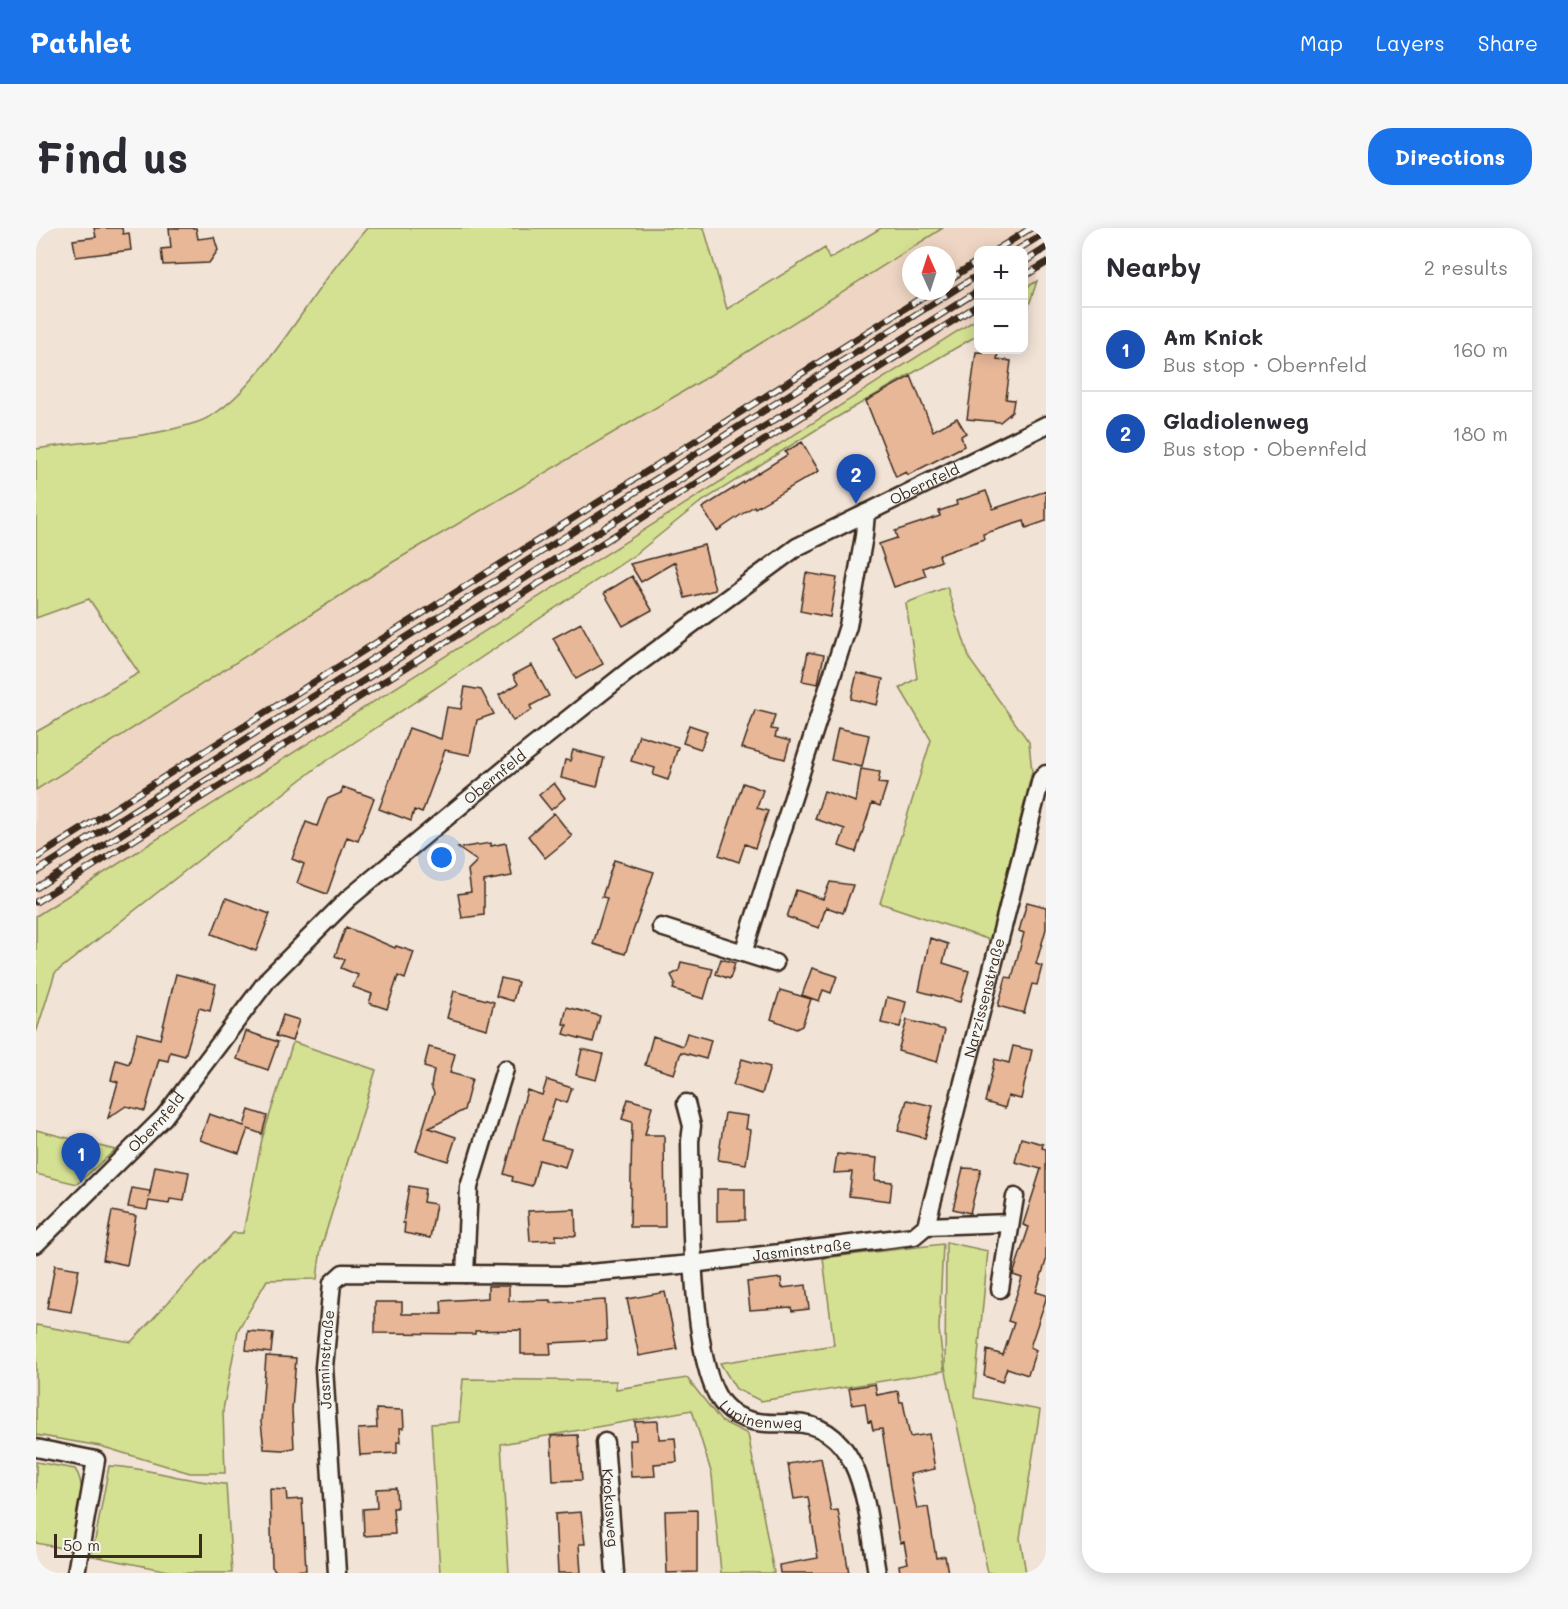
<!DOCTYPE html>
<html lang="en">
<head>
<meta charset="utf-8">
<style>
	:root { --surface:#fff; --page:#f7f7f7; --text:#2b2b33; --muted:#7c7c81; --line:#e1e1e2; --accent:#1a73e8 }
	body { margin:0; font-family:Mali,sans-serif; background:var(--page); color:var(--text) }
	.controls { position:absolute; right:18px; top:18px; display:grid; overflow:hidden; border-radius:12px; box-shadow:0 3px 15px #0003 }
	.controls button { width:54px; height:54px; display:grid; place-items:center; padding:0; border:0; border-bottom:2px solid var(--line); background:var(--surface); color:var(--text); font:30px sans-serif }
	.compass { position:absolute; left:866px; top:18px; width:54px; height:54px; border-radius:50%; background:var(--surface); box-shadow:0 3px 15px #0003; rotate:357deg }
	.scale { position:absolute; left:18px; bottom:15px; width:148px; box-sizing:border-box; padding-left:6px; border:3px solid #3b2a1e; border-top:0; font-size:16px; line-height:21px; white-space:nowrap; color:#3b2a1e; -webkit-text-stroke:4px #f6f6f2; paint-order:stroke }
	.you { position:absolute; left:406px; top:630px; width:21px; height:21px; margin:-15px; border:4px solid #fff; border-radius:50%; background:#1a73e8; box-shadow:0 0 0 9px #1a73e833 }
	.badge { display:grid; place-items:center; width:39px; height:39px; border-radius:50%; background:var(--accent); color:#fff; font-size:20px; font-weight:700 }
	.pin { position:absolute; translate:-50% -50px; filter:drop-shadow(0 2px 3px #0008) }
	.pin::after { content:''; position:absolute; top:32px; width:21px; height:18px; background:inherit; clip-path:polygon(0 0,100% 0,50% 100%) }
	.list { margin:0; padding:0; list-style:none }
	h2 { display:flex; justify-content:space-between; align-items:center; height:78px; margin:0; padding:0 24px; font-size:26px }
	h2 small { font-size:20px; font-weight:400; color:var(--muted) }
	.list li { display:grid; grid-template-columns:39px 1fr auto; gap:18px; align-items:center; box-sizing:border-box; height:84px; padding:0 24px; border-top:2px solid var(--line) }
	.list b { display:block; font-size:22px; white-space:nowrap }
	.list p { margin:0; font-size:20px; white-space:nowrap; color:var(--muted) }
	.list em { font-size:20px; font-style:normal; color:var(--muted) }
	.map { position:relative; flex:none; width:1010px; height:1345px; overflow:hidden; border-radius:24px }
	header { display:flex; align-items:center; gap:36px; box-sizing:border-box; height:84px; padding:0 30px; background:var(--accent); color:#fff }
	header strong { font-size:28px }
	nav { display:flex; gap:33px; margin-inline-start:auto; font-size:21px }
	.intro { display:flex; align-items:center; justify-content:space-between; box-sizing:border-box; height:144px; padding:0 36px }
	h1 { margin:0; font-size:42px }
	.button { padding:15px 27px; border-radius:24px; background:var(--accent); color:#fff; font-size:21px; font-weight:700 }
	main { display:flex; gap:36px; padding:0 36px }
	aside { flex:1; background:var(--surface); border-radius:24px; box-shadow:0 3px 15px #0003 }
	.map>svg:first-child { display:block }
	.built { fill:#efd6c4; fill-rule:evenodd }
	.green { fill:#d4e092; stroke:#888558; stroke-width:1.5 }
	.building { fill:#e7b798; stroke:#3b2a1e; stroke-width:1.5 }
	.lines { fill:none; stroke-linecap:round; stroke-linejoin:round }
	.minor-casing { stroke:#3b2a1e; stroke-width:21 }
	.minor { stroke:#f6f6f2; stroke-width:16 }
	.rail-casing { stroke:#3b2a1e; stroke-width:7 }
	.rail { stroke:#f6f6f2; stroke-width:4.5; stroke-dasharray:14; stroke-linecap:butt }
	.labels { text-anchor:middle; stroke-width:6; stroke-linejoin:round; paint-order:stroke }
	.street-label { font-size:15px; fill:#3b2a1e; stroke:#f6f6f2 }
</style>
</head>
<body>
<header>
<strong>Pathlet</strong>
<nav><a>Map</a><a>Layers</a><a>Share</a></nav>
</header>
<div class="intro"><h1>Find us</h1><a class="button">Directions</a></div>
<main>
<div class="map">
<svg width="1010" height="1345" viewBox="0 0 1010 1345">
	<rect width="100%" height="100%" fill="#f2e3d7"/>
	<filter id="ink" filterUnits="userSpaceOnUse"><feTurbulence type="fractalNoise" baseFrequency=".0167" numOctaves="2"/><feDisplacementMap in="SourceGraphic" scale="12" xChannelSelector="R" yChannelSelector="G"/><feConvolveMatrix kernelMatrix="1 2 1 2 8 2 1 2 1" color-interpolation-filters="sRGB"/></filter>
	<g filter="url(#ink)">
		<path class="built" d="M907,0H1002L1001,53L988,61L987,22H942V90L0,688V562L357,334L665,153ZM875,27H911V63H875Z"/>
		<path class="green" d="M331,0H668L691,81L789,20L793,31L845,0H907L665,153L357,334L0,562V504L103,445L53,371L0,390V221C53,212 111,211 162,194C207,179 258,96 286,57C300,37 315,19 331,0Z
			M1001,53L992,80L988,83V61Z
			M942,90V107L786,198L662,276L600,326L280,540L19,745L0,805V688Z
			M911,359L934,432L993,514L996,544L954,712L844,675L895,512L864,460L881,450L870,375Z
			M257,814L340,842L285,1020L281,1051L231,1052L202,1102L187,1182L189,1245H154L64,1218L0,1207V1097L95,1114L197,1005H207L226,911Z
			M0,902L79,922L41,956L0,946Z
			M910,1014L952,1023L938,1170L1004,1182L984,1310L990,1345H952L909,1139Z
			M907,1016L903,1101L908,1143L725,1173L700,1161L684,1135L798,1117L787,1030Z
			M651,1150L685,1193L712,1206L738,1345H685L676,1247L656,1182L465,1216L473,1345H404L395,1196L423,1194L427,1151L580,1153V1161Z
			M0,1234L39,1241C54,1262 40,1298 36,1322L0,1315Z
			M73,1238C112,1239 150,1254 190,1256L196,1345H143L56,1328Z"/>
		<path class="building" d="M58,0H86L87,6L93,5L95,22L40,29L37,12L60,9Z
			M133,0H160L162,11L178,9L182,22L173,35L127,37L125,21L135,20Z
			M940,124L962,125L961,131L975,133L970,171L978,172L976,184L964,194L931,191Z
			M875,148L897,203L921,190L930,205L925,208L928,218L872,247L870,244L860,249L830,173Z
			M766,214L783,243L719,280L718,278L681,303L666,280L751,227L749,224Z
			M950,263L957,281L1010,263V293L990,300L988,293L947,306L948,311L903,327L905,333L887,340L890,348L858,359L843,316L861,310L859,303L904,288L903,283L921,277L920,273Z
			M668,317L679,362L649,370L639,334L605,354L594,336Z
			M770,345L801,350L794,389L764,383Z
			M596,348L616,382L587,398L568,365Z
			M545,395L567,436L540,451L517,410Z
			M772,424L788,427L782,456L766,453Z
			M496,437L513,468L494,478L496,482L477,493L463,467L482,456L477,447Z
			M821,445L847,451L841,477L815,471Z
			M429,459L445,462L458,486L441,492L434,527L409,522L386,585L378,582L375,593L343,581L373,500L405,511L411,479L425,481Z
			M719,482L739,487L735,501L741,502L739,509L754,513L749,531L706,520Z
			M653,497L671,503L665,521L647,515Z
			M802,500L833,507L826,539L795,532Z
			M603,507L642,519L632,552L617,547L619,540L595,533Z
			M537,522L568,530L561,559L525,550L529,532L534,533Z
			M825,541L844,544L842,555L851,556L844,578L836,575L820,624L803,618L809,601L779,591L788,563L820,574Z
			M518,555L529,570L515,582L503,567Z
			M707,555L727,562L721,580L732,583L719,620L709,616L703,634L683,627Z
			M307,559L338,570L322,613L311,609L291,666L261,655L268,636L256,631L270,594L281,598L291,571L305,565Z
			M518,585L536,608L509,630L492,608Z
			M455,615V618L470,615L476,648L448,653V687L426,690L422,666L435,664L432,642L441,633L422,620Z
			M578,632L618,644L589,726L557,716L571,670L566,669Z
			M794,654L817,657L807,685L790,679L783,700L751,689L760,662L787,671Z
			M190,670L234,686L220,723L176,706Z
			M991,674L1010,679V701L1000,736L1006,738L1001,757L996,756L988,785L962,778L970,749L976,750L988,705L983,703Z
			M310,699L359,720L360,718L378,724L369,751L362,748L351,781L333,775L336,766L317,759L322,747L305,740L309,732L299,728Z
			M894,710L912,716L907,735L933,743L924,774L883,763Z
			M685,731L699,735L694,751L680,746Z
			M645,734L677,741L668,771L637,761L639,755L635,747L643,743Z
			M776,740L801,748L795,765L787,762L783,773L766,767Z
			M140,746L180,756L174,783L163,780L149,828L134,824L132,833L123,831L109,883L90,878L72,890L82,854L75,852L80,832L93,836L101,805L124,811Z
			M465,750L482,754L477,773L460,768Z
			M744,762L775,771L766,798L760,801L735,791Z
			M418,763L458,774L451,801L411,790Z
			M851,769L870,774L864,799L845,795Z
			M531,779L564,788L557,814L528,806L531,797L527,796Z
			M247,787L263,792L256,813L240,808Z
			M871,792L909,802L901,834L862,823Z
			M210,803L242,814L232,842L201,831Z
			M651,805L675,812L670,831L645,824L638,846L609,837L617,808L647,818Z
			M977,818L996,822L985,871L972,868L969,880L949,874L959,831L973,835Z
			M393,819L419,826L414,845L436,851L428,882L393,900L420,909L412,933L380,923L398,865L395,858L398,842L388,839Z
			M546,821L567,826L560,852L540,847Z
			M706,831L734,839L726,866L697,857Z
			M511,852L536,860L531,875L519,871L506,912L535,920L529,939L503,932L496,958L476,953L477,949L468,946L491,862L506,867Z
			M592,871L616,878L609,907H628L629,999H594L596,894L586,891Z
			M871,872L897,878L889,910L862,903Z
			M213,882L231,888L226,906L212,901L203,925L164,912L173,886L208,898Z
			M689,885L712,888L710,901L715,902L710,936L682,932Z
			M985,910L1007,916L1006,920L1010,921V1033L1000,1064L1010,1067V1071L994,1119L1000,1122L992,1147L971,1140L966,1154L948,1148L951,1122L967,1127L978,1095L972,1093L986,1050L977,1047L993,999L987,997L1005,941L979,934Z
			M801,926L841,930L839,952L856,954L854,973L813,968L816,944L798,945Z
			M119,938L153,944L148,973L134,971L133,976L113,973L111,982L92,979L96,960L114,963L113,970Z
			M927,940L945,941L934,985L917,981Z
			M373,958L389,961L387,974L400,976L394,1010L368,1005L369,995H367Z
			M681,961H709V992L681,993Z
			M539,981L540,1008L520,1007V1012L494,1013L492,983Z
			M76,983L100,988L91,1037L67,1032Z
			M19,1037L43,1041L35,1084L11,1080Z
			M745,1050L746,1060L770,1057L773,1081L756,1083L755,1079L714,1082L711,1054Z
			M452,1058H473V1073L514,1072V1075L569,1072L571,1112L514,1115L515,1126H485V1102L439,1103V1106L339,1105V1074H366V1086H406L405,1073L452,1070Z
			M629,1064L641,1121L603,1128L591,1071Z
			M212,1103L237,1105L235,1125L210,1122Z
			M230,1128L260,1130L256,1182L258,1220L247,1222L228,1221L225,1194Z
			M839,1156L841,1167L862,1163L864,1174H867L874,1209L893,1206L899,1241L874,1246L881,1281L892,1279L900,1330L909,1328L912,1345H864L863,1337L872,1335L868,1314L864,1315L846,1201L837,1202L835,1193L832,1194L829,1175L816,1177L813,1160Z
			M340,1181L367,1182L368,1200H364L365,1214H361V1225L324,1227L322,1201L341,1200Z
			M622,1193L623,1211L639,1210L641,1234L618,1236L619,1248L595,1249L593,1212H600L599,1194Z
			M542,1207L546,1252L517,1253L515,1208Z
			M785,1230L795,1283L802,1282L813,1345H744L743,1337L782,1330L772,1269L758,1271L752,1236Z
			M360,1260L361,1280H357L359,1306L328,1308L327,1281L341,1280L340,1261Z
			M234,1261L250,1262L251,1272L266,1271L270,1342L241,1344L236,1339Z
			M661,1282V1344L631,1345L629,1283Z
			M545,1284L549,1316H543L545,1345H522L519,1286Z"/>
		<g class="lines">
			<defs>
				<g id="minor">
					<path d="M625,699L739,735"/>
					<path d="M707,725L812,398L828,308L830,285"/>
					<path id="s1" d="M650,875L656,898L654,913C655,967 653,1140 688,1177C704,1195 728,1196 751,1195C830,1191 831,1289 841,1345"/>
					<path d="M890,998L974,995"/>
					<path id="s2" d="M0,1016L128,889L233,750L312,671L480,532L595,441L761,319L1010,197"/>
					<path d="M429,1046L433,959L469,841"/>
					<path d="M964,1061L979,969"/>
					<path id="s3" d="M569,1214L579,1345"/>
					<path d="M0,1220L60,1232L40,1345"/>
					<path id="s4" d="M301,1345L288,1139L296,1055L307,1045L530,1047L656,1036L878,1008L890,998L1005,551L1010,546"/>
				</g>
			</defs>
			<use href="#minor" class="minor-casing"/>
			<use href="#minor" class="minor"/>
			<defs>
				<path id="rail" d="M960,22L995,0
					M981,22L1010,4
					M987,35L1010,20
					M987,49L1010,35
					M911,53L942,33
					M0,630L896,63
					M0,644L942,47
					M0,660L942,63
					M0,674L942,77"/>
			</defs>
			<use href="#rail" class="rail-casing"/>
			<use href="#rail" class="rail"/>
		</g>
	</g>
	<g class="labels">
		<g class="street-label">
			<text dy="5" stroke="none"><textPath href="#s2" startOffset="1179">Obernfeld</textPath></text>
			<text dy="5" stroke="none"><textPath href="#s2" startOffset="657">Obernfeld</textPath></text>
			<text dy="5" stroke="none"><textPath href="#s4" startOffset="1130">Narzissenstraße</textPath></text>
			<text dy="5" stroke="none"><textPath href="#s2" startOffset="171">Obernfeld</textPath></text>
			<text dy="5" stroke="none"><textPath href="#s4" startOffset="766">Jasminstraße</textPath></text>
			<text dy="5" stroke="none"><textPath href="#s4" startOffset="214">Jasminstraße</textPath></text>
			<text dy="5" stroke="none"><textPath href="#s1" startOffset="348">Lupinenweg</textPath></text>
			<text dy="5" stroke="none"><textPath href="#s3" startOffset="66">Krokusweg</textPath></text>
		</g>
	</g>
</svg>
<div class="controls">
<button>+</button>
<button>−</button>
</div>
<svg class="compass" viewBox="-18 -18 36 36"><path d="M0-13l5 13h-10z" fill="#e53935"/><path d="M0 13l5-13h-10z" fill="#7c7c81"/></svg>
<div class="scale">50 m</div>
<div class="you"></div>
<div class="pin badge" style="left:45px;top:955px;background:#1a4fb4">1</div>
<div class="pin badge" style="left:820px;top:276px;background:#1a4fb4">2</div>
</div>
<aside>
<h2>Nearby<small>2 results</small></h2>
<ul class="list">
<li><span class="badge" style="background:#1a4fb4">1</span><div><b>Am Knick</b><p>Bus stop · Obernfeld</p></div><em>160 m</em></li>
<li><span class="badge" style="background:#1a4fb4">2</span><div><b>Gladiolenweg</b><p>Bus stop · Obernfeld</p></div><em>180 m</em></li>
</ul>
</aside>
</main>
</body>
</html>
